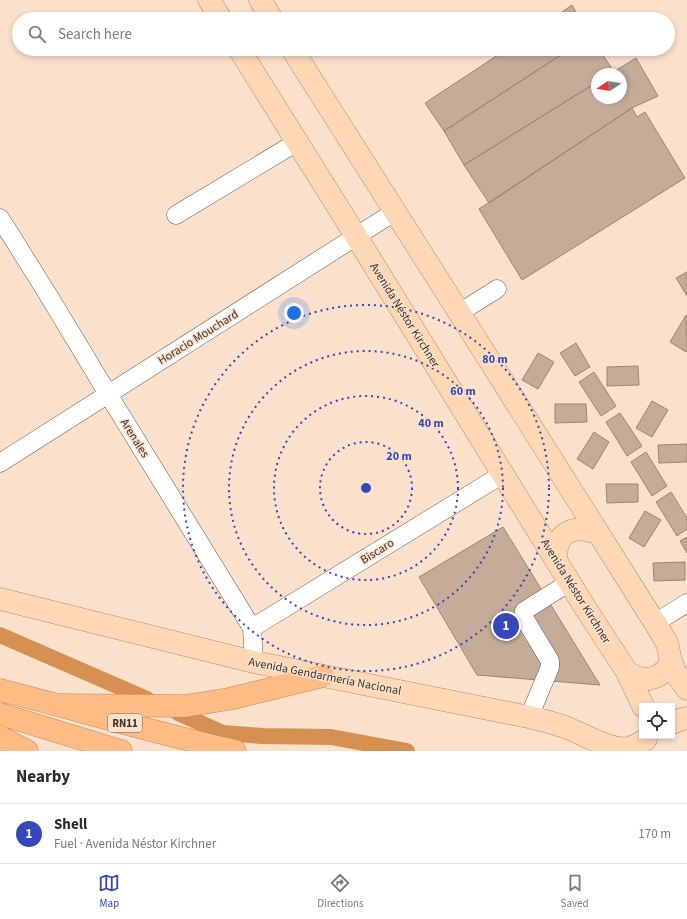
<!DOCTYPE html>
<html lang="en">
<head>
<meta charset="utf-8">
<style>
	:root { --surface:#fff; --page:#f2f2f3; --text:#2b2b33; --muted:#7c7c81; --line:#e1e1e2; --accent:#3647b9 }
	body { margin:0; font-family:"Source Sans 3",sans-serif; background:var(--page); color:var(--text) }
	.controls { position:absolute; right:12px; bottom:12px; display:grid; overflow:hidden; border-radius:0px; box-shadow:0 2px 6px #0003 }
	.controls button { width:36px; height:36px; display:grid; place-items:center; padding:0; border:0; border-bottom:1px solid var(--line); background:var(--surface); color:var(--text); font:20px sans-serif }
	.compass { position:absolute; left:591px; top:68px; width:36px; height:36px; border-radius:50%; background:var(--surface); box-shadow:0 2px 6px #0003; rotate:258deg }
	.you { position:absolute; left:294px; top:313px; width:14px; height:14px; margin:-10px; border:3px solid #fff; border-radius:50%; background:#1a73e8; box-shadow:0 0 0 6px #1a73e833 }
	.badge { display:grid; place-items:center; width:26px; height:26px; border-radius:50%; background:var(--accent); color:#fff; font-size:13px; font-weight:700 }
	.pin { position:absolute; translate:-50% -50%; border:2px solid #fff; box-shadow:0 1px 4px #0006 }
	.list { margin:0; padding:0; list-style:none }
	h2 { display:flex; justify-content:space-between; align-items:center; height:52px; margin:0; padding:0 16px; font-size:17px }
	h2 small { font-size:13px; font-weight:400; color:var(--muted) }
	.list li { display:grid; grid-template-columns:26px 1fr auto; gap:12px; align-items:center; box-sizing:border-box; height:60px; padding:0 16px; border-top:1px solid var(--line) }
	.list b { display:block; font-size:15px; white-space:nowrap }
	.list p { margin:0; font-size:13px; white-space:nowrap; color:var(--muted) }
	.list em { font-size:13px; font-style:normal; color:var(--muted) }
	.icon { flex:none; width:22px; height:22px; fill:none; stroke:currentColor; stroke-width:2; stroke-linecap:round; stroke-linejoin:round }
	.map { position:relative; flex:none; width:687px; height:751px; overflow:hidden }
	.search { position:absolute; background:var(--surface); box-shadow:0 2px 6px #0003; left:12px; right:12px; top:12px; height:44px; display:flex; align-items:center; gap:10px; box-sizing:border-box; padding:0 14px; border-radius:22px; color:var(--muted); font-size:15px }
	.sheet { height:112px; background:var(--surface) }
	nav { display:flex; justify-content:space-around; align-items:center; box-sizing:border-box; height:56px; border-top:1px solid var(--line); background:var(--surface); font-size:11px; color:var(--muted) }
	nav a { display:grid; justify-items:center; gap:2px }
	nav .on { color:var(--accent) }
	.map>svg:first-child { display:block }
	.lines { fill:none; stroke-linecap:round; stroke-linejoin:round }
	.canal { stroke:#d69052; stroke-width:16 }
	.building { fill:#c4ac98; stroke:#9e8673 }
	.minor-casing { stroke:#6e5846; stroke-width:19 }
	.major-casing { stroke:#ba8c64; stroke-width:23 }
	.highway-casing { stroke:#ba8c64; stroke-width:23 }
	.minor { stroke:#fff; stroke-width:18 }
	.major { stroke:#fed7b5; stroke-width:22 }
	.highway { stroke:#febc84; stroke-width:22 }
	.ring { fill:none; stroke:#3647b9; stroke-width:2; stroke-dasharray:2 4 }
	.labels { text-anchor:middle; stroke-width:3; stroke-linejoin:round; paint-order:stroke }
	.shield { fill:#fbe1cc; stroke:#75665b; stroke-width:1 }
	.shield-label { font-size:11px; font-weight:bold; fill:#3c322a }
	.street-label { font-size:12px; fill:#3c322a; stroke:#fbe1cc }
	.centre { fill:#3647b9; stroke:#fbe1cc; stroke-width:2 }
	.ring-label { font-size:12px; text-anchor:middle; font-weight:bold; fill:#3647b9; stroke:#fbe1cc; stroke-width:3; stroke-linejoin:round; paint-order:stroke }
</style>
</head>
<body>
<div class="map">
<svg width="687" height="751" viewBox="0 0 687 751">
	<rect width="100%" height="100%" fill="#fbe1cc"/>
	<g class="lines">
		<path class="canal" d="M0,635L147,699
			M178,713L223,733L262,736L331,737L407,751"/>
	</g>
	<path class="building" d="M572,5L580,19H552Z
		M507,49H570L444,131L425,103Z
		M570,49H599L614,72L610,74H597V82L464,165L444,131Z
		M636,58L658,96L632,108L489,203L464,165L597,82V98H621V74H610Z
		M632,108L637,117L645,112L685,178L522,280L479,209Z
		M687,272V296L676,278Z
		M686,315L687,350L686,352L670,342Z
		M576,343L590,367L575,376L560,353Z
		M538,353L554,362L538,389L522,380Z
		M638,366L639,385L607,386V367Z
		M594,372L616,406L601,416L579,382Z
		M652,401L668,410L652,437L636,428Z
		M555,404H586L587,422L555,423Z
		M620,413L642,446L627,456L606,422Z
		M594,432L609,442L593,469L577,459Z
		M687,444V462L659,463L658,445Z
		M646,452L667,486L652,496L631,462Z
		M606,484H638V502L607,503Z
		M671,492L687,518V529L677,536L656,502Z
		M645,511L661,520L644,547L629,538Z
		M503,527L600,685L477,675L419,577Z
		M687,537V553L680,541Z
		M685,562V580L654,581L653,563Z"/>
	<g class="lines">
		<defs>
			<path id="minor" d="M176,215L297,142
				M0,218L47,293L108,394L252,628L254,662
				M459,313L497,289
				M0,463L396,211
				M655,623L687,603
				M252,628L503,474
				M529,717L550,667V661L523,616L524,611L570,582"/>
			<path id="major" d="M209,0L221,19
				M260,0L272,19
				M239,49L356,236L586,609L627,672L643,706
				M292,49C414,239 534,432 655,623L667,643L671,661L676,674L687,689
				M556,560C555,531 574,524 599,534
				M0,599L254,662L529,717C541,720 554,723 565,727C584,734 610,751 629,748C635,746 641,743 646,739
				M627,672L638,678L649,679L658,676L666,670L671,661
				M672,723L682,719L687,718"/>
			<path id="highway" d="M0,690C78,710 156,733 235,751
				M60,705L185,706L229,699L323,676
				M0,714L121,751
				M0,737L27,751"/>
		</defs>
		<use href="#minor" class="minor-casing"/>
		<use href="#major" class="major-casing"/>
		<use href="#highway" class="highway-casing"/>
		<use href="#minor" class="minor"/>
		<use href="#major" class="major"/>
		<use href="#highway" class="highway"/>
	</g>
	<g class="ring">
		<circle cx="366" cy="488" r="46"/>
		<circle cx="366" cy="488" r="92"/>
		<circle cx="366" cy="488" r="137"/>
		<circle cx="366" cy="488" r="183"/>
	</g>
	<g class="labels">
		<rect class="shield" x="108" y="714" width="34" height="18" rx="3"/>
		<g class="shield-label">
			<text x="125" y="727">RN11</text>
		</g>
		<g class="street-label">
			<text transform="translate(405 315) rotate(58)" y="4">Avenida Néstor Kirchner</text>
			<text transform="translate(198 337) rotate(-32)" y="4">Horacio Mouchard</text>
			<text transform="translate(135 438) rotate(58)" y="4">Arenales</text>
			<text transform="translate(377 551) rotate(-32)" y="4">Biscaro</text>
			<text transform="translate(576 591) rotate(58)" y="4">Avenida Néstor Kirchner</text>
			<text transform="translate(325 676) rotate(11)" y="4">Avenida Gendarmería Nacional</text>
		</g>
	</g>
	<circle cx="366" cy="488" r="6" class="centre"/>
	<g class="ring-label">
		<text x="495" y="363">80 m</text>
		<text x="463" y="395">60 m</text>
		<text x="431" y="427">40 m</text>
		<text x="399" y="460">20 m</text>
	</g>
</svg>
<div class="controls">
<button><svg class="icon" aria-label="locate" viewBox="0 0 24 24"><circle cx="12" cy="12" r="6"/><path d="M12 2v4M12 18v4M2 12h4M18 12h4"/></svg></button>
</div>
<svg class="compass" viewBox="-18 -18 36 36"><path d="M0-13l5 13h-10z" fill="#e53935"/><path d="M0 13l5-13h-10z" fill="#7c7c81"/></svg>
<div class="you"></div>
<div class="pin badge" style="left:506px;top:626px">1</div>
<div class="search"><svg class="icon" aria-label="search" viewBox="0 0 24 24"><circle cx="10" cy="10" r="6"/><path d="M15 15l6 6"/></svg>Search here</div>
</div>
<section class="sheet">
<h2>Nearby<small></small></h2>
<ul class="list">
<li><span class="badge">1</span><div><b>Shell</b><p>Fuel · Avenida Néstor Kirchner</p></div><em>170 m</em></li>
</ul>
</section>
<nav>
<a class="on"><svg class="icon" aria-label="map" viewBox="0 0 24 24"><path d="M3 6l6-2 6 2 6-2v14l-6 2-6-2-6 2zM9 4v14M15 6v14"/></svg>Map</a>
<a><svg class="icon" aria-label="directions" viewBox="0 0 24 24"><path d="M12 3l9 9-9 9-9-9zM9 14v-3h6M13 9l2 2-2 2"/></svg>Directions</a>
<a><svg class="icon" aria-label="saved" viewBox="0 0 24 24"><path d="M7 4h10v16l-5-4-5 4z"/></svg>Saved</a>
</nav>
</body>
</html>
